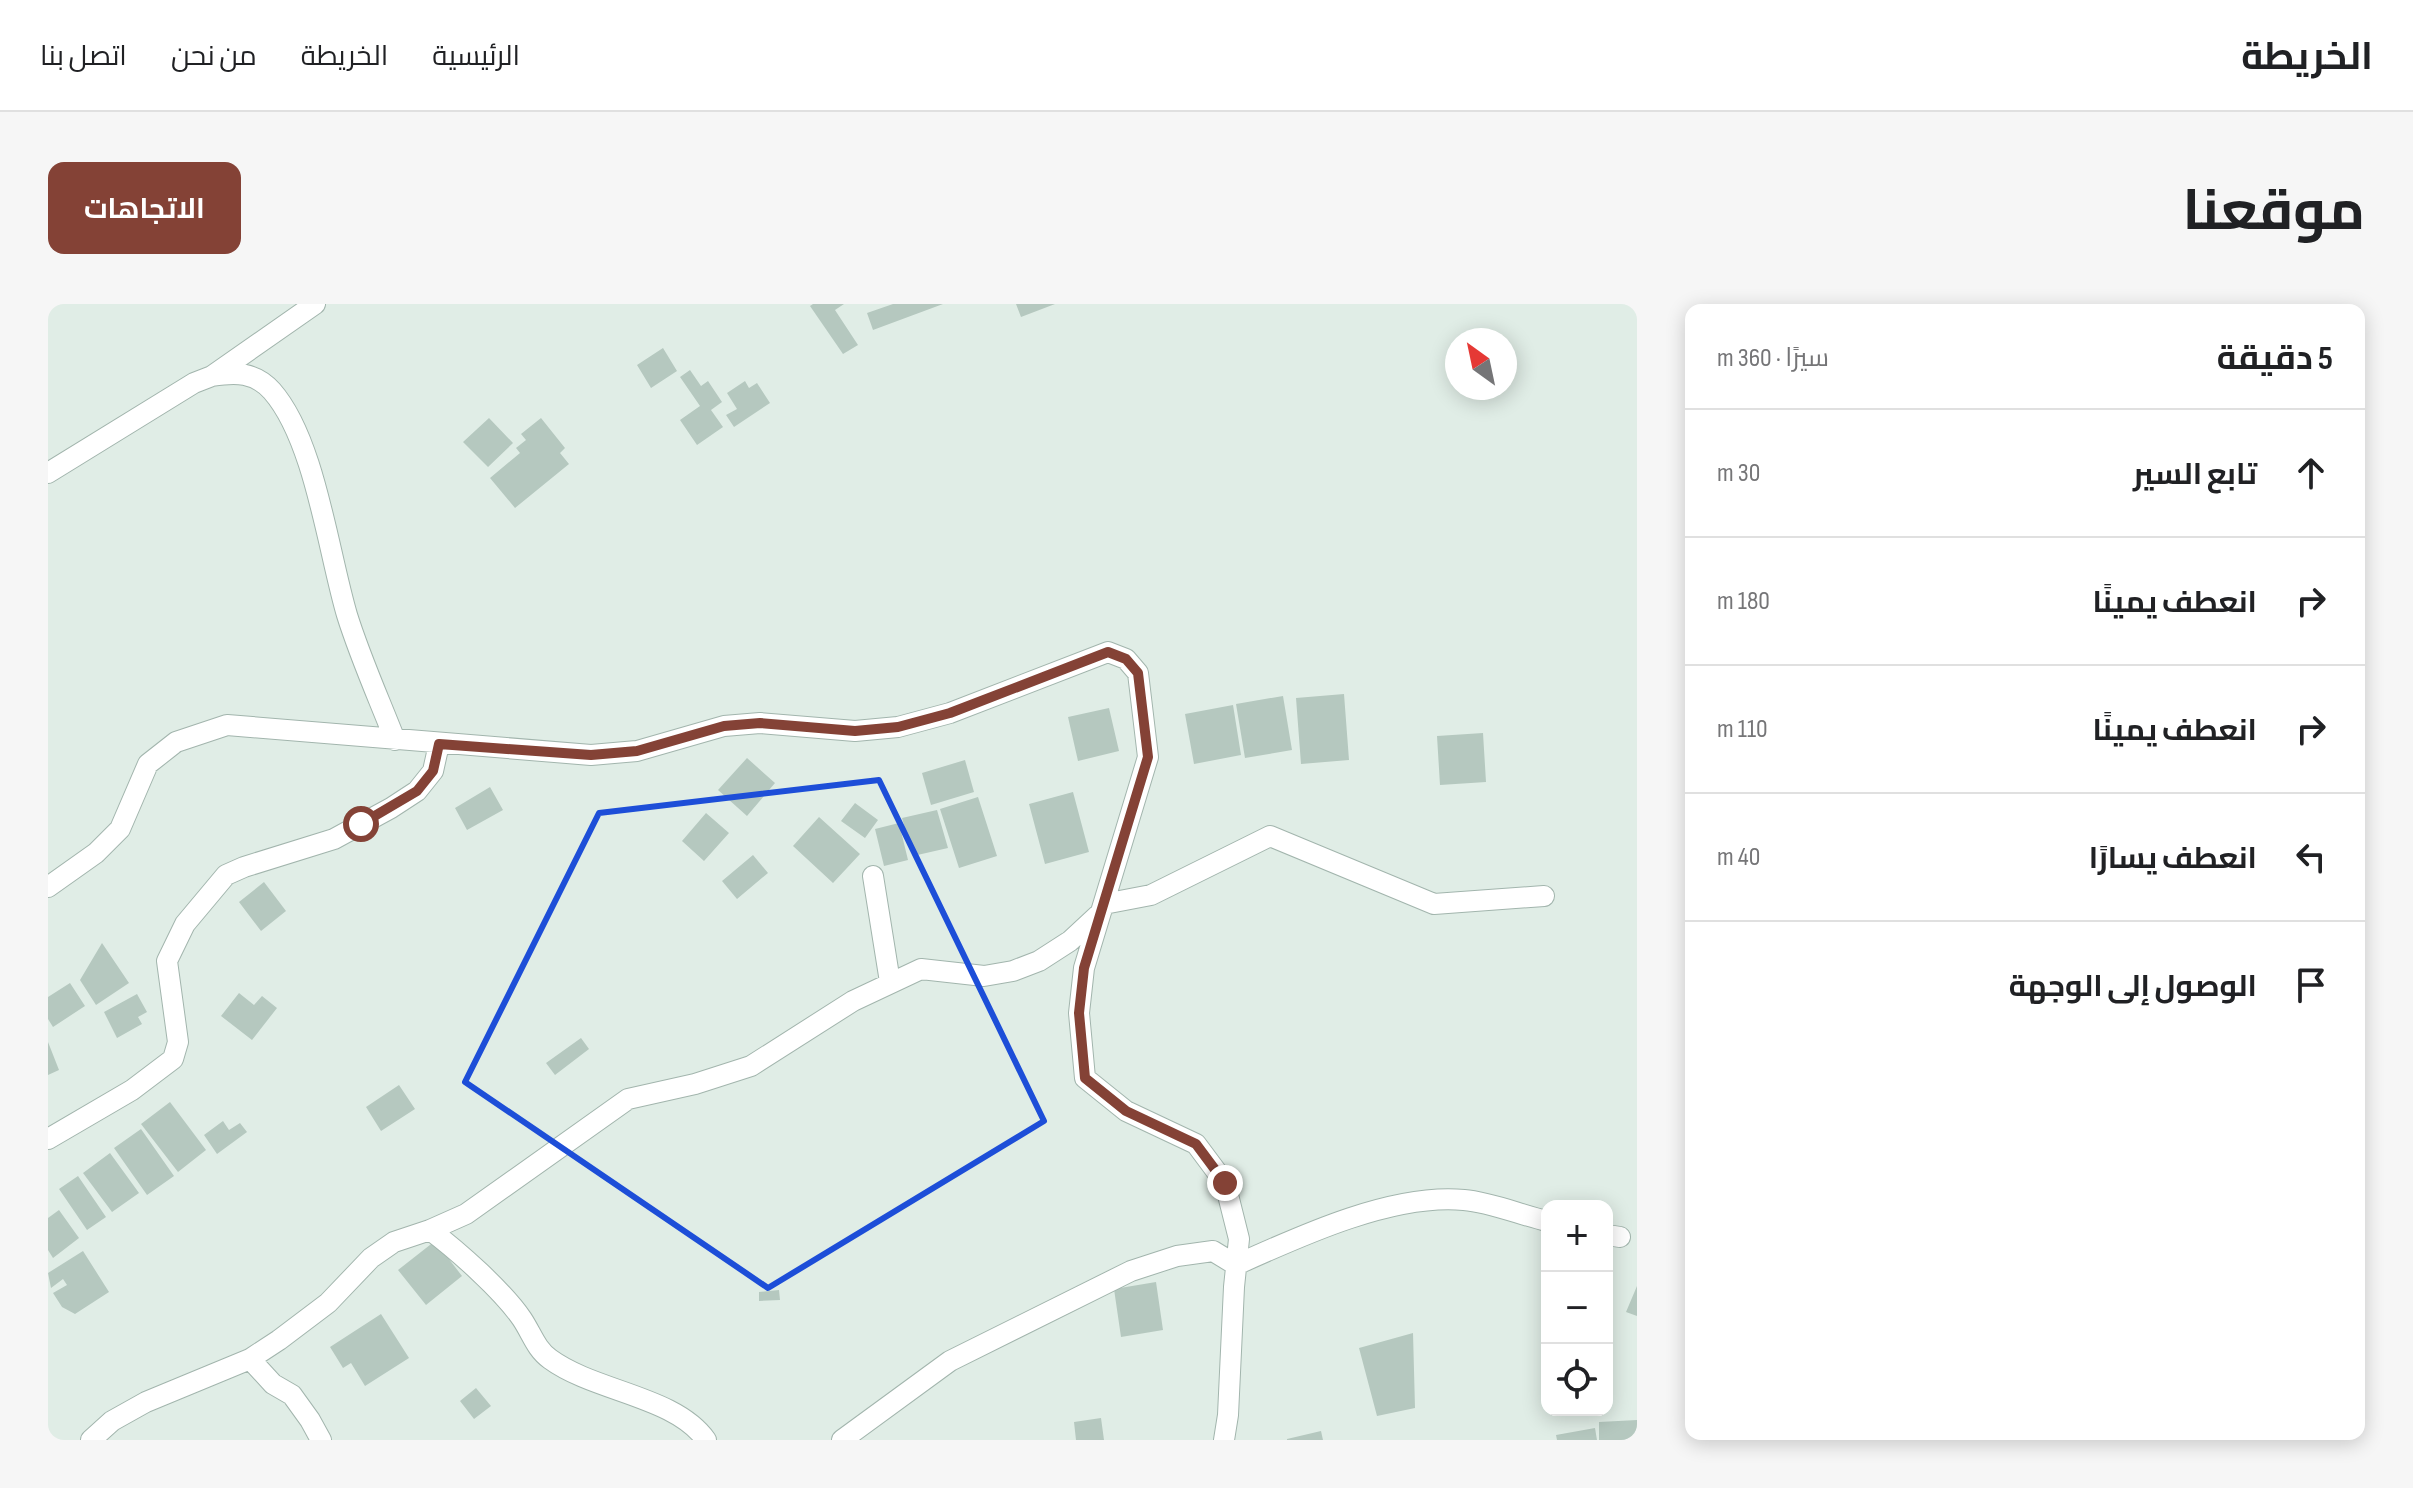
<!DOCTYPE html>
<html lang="ar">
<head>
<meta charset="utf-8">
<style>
	:root { --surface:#fff; --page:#f6f6f6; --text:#202124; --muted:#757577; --line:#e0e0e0; --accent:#844236 }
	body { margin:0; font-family:"Sofia Sans Condensed",Cairo,sans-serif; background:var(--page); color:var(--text); direction:rtl }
	.controls { position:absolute; right:24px; bottom:24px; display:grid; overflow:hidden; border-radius:16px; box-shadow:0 4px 20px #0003 }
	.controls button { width:72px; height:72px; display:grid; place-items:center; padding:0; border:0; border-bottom:2px solid var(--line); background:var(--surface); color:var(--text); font:40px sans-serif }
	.compass { position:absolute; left:1397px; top:24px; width:72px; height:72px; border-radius:50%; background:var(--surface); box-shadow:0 4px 20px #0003; rotate:327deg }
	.stop { position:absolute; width:24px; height:24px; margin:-18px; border:6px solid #844236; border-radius:50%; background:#fff }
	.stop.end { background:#844236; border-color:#fff; box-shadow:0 2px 8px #0008 }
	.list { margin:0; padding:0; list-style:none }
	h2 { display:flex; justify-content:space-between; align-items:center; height:104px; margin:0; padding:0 32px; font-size:34px }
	h2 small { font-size:26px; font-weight:400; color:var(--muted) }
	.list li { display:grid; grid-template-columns:52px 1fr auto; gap:24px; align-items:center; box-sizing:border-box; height:128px; padding:0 32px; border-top:2px solid var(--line) }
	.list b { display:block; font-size:30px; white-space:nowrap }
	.list em { font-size:26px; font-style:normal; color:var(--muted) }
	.icon { flex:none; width:44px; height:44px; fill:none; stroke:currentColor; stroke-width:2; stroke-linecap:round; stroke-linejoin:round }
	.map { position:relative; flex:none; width:1589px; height:1136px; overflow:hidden; direction:ltr; border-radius:16px }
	header { display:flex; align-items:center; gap:48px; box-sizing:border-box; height:112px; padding:0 40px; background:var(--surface); border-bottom:2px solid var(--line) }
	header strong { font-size:38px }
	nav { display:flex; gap:44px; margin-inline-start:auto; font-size:28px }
	.intro { display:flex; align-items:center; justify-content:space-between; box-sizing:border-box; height:192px; padding:0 48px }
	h1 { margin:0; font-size:56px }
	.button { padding:20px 36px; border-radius:16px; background:var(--accent); color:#fff; font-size:28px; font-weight:700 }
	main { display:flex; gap:48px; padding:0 48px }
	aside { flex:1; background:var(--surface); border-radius:16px; box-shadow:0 4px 20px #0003 }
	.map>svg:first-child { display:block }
	.building { fill:#b5c8bf }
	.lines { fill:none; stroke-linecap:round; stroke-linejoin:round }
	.minor-casing { stroke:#a2b5ad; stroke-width:22 }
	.minor { stroke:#fff; stroke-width:20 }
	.route { stroke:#844236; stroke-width:10 }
	.marked { fill:none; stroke:#1d4ed8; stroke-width:6; stroke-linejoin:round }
</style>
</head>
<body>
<header>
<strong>الخريطة</strong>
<nav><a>الرئيسية</a><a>الخريطة</a><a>من نحن</a><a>اتصل بنا</a></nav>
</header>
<div class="intro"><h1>موقعنا</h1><a class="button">الاتجاهات</a></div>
<main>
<aside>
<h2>5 دقيقة<small>سيرًا · 360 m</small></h2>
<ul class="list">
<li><svg class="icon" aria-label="ahead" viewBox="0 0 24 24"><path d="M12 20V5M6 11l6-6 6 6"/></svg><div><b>تابع السير</b></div><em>30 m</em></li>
<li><svg class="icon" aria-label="right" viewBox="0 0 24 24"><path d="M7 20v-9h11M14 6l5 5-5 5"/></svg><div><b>انعطف يمينًا</b></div><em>180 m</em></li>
<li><svg class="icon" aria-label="right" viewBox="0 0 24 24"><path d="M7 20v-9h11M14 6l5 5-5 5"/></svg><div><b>انعطف يمينًا</b></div><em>110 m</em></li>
<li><svg class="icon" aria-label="left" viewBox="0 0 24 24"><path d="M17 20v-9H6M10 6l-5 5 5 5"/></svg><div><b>انعطف يسارًا</b></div><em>40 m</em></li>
<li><svg class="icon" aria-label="arrive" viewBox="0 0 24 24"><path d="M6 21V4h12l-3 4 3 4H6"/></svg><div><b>الوصول إلى الوجهة</b></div></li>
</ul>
</aside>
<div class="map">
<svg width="1589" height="1136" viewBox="0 0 1589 1136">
	<rect width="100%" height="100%" fill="#e0ede6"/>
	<path class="building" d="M765,0H796L787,6L810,41L795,50L762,2Z
		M845,0H895L825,26L819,9Z
		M968,0H1007L973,13Z
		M615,44L629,67L603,84L589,61Z
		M642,66L653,82L660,77L674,98L663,106L675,123L649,141L632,116L652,102L632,73Z
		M697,77L701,84L709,79L722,99L686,123L678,111L689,105L679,89Z
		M441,114L465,139L440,163L415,138Z
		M493,114L517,144L512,149L521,160L467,204L442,174L472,149L468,144L478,136L473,130Z
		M1296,390L1301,456L1253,460L1248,394Z
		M1235,392L1244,446L1197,454L1188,400Z
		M1185,401L1193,451L1146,460L1137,410Z
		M1061,404L1071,447L1030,457L1020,413Z
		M1435,429L1438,478L1392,481L1389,432Z
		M699,454L727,479L699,512L670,486Z
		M917,456L926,488L883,501L874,469Z
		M442,483L455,506L419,526L407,504Z
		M1025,488L1041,548L997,560L981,500Z
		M930,493L949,552L911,564L892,505Z
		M807,499L830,516L817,534L793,517Z
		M889,506L900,544L865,552L854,514Z
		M658,509L681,529L656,557L634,537Z
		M771,513L812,550L785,579L745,542Z
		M851,519L860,556L836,562L827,525Z
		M705,551L720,569L689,595L674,577Z
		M216,578L238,607L213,627L191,598Z
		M54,639L81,679L48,701L32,676Z
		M22,679L37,702L5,723L0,715V693Z
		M191,689L206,701L214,692L229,704L204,736L173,712Z
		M89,690L99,708L90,713L94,720L69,734L56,708Z
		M533,734L541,745L507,771L498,759Z
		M0,738L11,766L0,771Z
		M351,781L367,805L333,827L318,803Z
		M122,798L158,846L130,868L93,820Z
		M175,817L181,826L192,819L199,828L169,850L156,831Z
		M93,825L126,872L99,891L66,844Z
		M62,849L91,889L64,908L35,869Z
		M30,872L58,913L39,926L11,885Z
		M11,906L31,934L5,954L0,946V914Z
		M387,937L414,972L378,1001L350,966Z
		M35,947L61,988L27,1010L14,1003L5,989L19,981L15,975L3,984L0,969Z
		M1108,978L1115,1026L1073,1033L1066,985Z
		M1589,982V1012L1578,1008Z
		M731,986L732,996L711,997V988Z
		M333,1010L361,1054L317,1082L303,1059L295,1064L282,1043Z
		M1365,1029L1367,1104L1329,1112L1311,1044Z
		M428,1084L443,1102L426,1115L412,1097Z
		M1053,1114L1056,1136H1028L1026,1118Z
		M1589,1116V1136H1551V1118Z
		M1547,1124L1549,1136H1509L1508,1131Z
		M1273,1127L1275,1136H1239V1135Z"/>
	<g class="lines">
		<defs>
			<path id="minor" d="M164,72C188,68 207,68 224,87C267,136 280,247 299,311C312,353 331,395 347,436
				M0,169L146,79L164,72L267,0
				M825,572L842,678
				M0,583L48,549L72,525L100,460L128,438L179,421L543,451L589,447L676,422L712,419L807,427L850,423L902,409L1060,348L1078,355L1090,369L1100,453L1036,664L1031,709L1037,774L1078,807L1148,840L1177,879L1191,935L1186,983L1180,1111L1176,1136
				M1056,600L1103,591L1222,532L1386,600L1496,592
				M0,835L84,786L125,755L130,738L119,657L137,620L178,571L196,563L286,535L343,504L369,487L385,467L391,440
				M382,926C410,947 455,987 474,1015C484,1030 488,1045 502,1055C547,1088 627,1092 658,1136
				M1559,931L1572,933
				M1188,961C1252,932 1345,889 1416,896C1442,898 1473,911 1499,917
				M202,1055L225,1080L244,1091L262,1116L273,1136
				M43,1136L64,1117L98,1098L202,1055L231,1036L280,999L323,954L346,938L382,926L418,910L580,795L647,780L703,762L805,697L873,665L936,672L965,667L991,657L1022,637L1050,611
				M794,1136L902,1057L1083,967L1129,952L1165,947L1188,961"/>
		</defs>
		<use href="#minor" class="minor-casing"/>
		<use href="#minor" class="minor"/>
	</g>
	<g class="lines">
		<path class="route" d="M313,520L369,487L385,467L391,440L543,451L589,447L676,422L712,419L807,427L850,423L902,409L1060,348L1078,355L1090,369L1100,453L1036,664L1031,709L1037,774L1078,807L1148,840L1177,879"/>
	</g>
	<path class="marked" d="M831,476L996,817L720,984L417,778L551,509Z"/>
</svg>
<div class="controls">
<button>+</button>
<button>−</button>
<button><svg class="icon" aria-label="locate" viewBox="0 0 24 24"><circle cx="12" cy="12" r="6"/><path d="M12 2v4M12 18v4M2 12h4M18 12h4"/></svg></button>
</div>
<svg class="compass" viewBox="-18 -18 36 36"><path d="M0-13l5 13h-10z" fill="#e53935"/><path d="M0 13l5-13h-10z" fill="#757577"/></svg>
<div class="stop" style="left:313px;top:520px"></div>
<div class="stop end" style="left:1177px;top:879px"></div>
</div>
</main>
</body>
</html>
